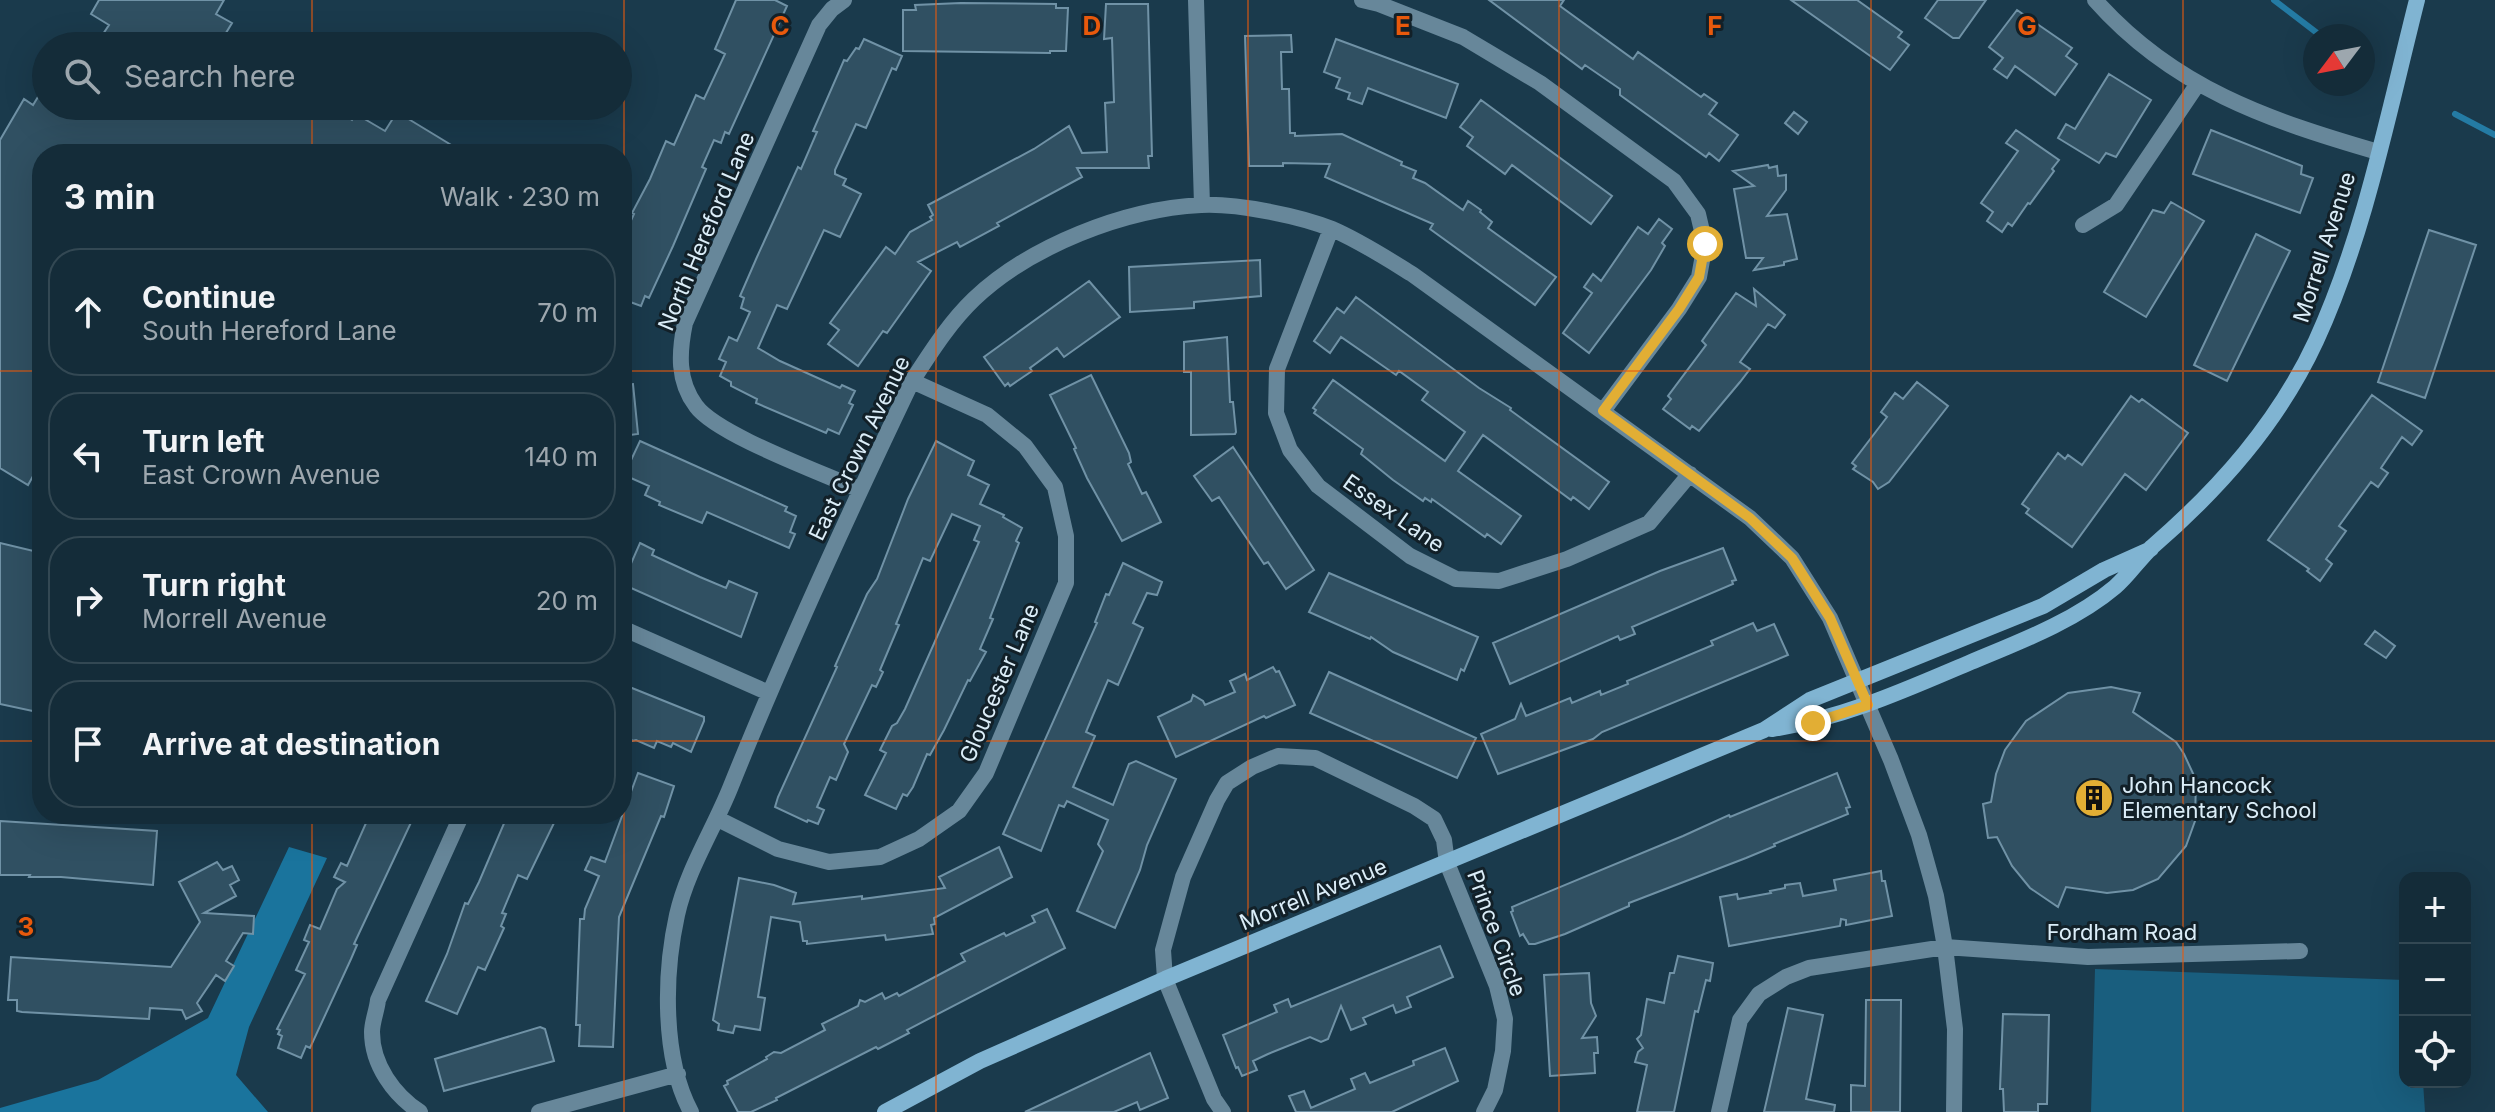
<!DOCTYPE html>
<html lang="en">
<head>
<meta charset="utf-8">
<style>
	:root { --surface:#142c39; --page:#213844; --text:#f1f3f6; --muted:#9da7ae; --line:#334853 }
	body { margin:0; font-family:Inter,sans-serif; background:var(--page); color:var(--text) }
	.controls { position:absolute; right:24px; bottom:24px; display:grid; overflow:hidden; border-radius:16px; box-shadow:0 8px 32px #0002 }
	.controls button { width:72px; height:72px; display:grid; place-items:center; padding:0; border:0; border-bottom:2px solid var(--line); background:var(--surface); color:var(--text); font:40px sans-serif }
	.compass { position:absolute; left:2303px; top:24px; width:72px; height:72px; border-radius:50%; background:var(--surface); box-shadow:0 8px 32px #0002; rotate:238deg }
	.stop { position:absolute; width:24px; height:24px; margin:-18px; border:6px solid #e2ae34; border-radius:50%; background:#fff }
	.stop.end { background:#e2ae34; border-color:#fff; box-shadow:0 2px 8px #0008 }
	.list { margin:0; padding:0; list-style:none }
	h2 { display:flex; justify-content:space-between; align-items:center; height:104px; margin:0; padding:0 32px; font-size:34px }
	h2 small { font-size:26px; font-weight:400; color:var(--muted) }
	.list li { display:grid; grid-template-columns:52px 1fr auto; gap:24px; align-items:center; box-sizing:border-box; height:128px; margin:0 16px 16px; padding:0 16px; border:2px solid var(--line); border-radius:32px }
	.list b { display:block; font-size:30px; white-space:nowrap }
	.list p { margin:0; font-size:26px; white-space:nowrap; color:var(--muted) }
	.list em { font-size:26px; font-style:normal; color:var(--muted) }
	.icon { flex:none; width:44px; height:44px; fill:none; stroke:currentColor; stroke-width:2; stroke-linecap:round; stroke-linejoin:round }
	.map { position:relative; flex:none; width:2495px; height:1112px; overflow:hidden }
	.search { position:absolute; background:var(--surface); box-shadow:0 8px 32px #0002; left:32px; top:32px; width:600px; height:88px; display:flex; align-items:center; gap:20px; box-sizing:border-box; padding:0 28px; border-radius:44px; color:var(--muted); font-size:30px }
	.panel { position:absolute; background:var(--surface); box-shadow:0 8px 32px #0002; left:32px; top:144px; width:600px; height:680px; border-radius:32px }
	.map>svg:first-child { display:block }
	.green { fill:#195e7e }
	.forest { fill:#1a749d }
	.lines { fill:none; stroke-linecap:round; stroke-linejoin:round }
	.stream { stroke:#247ba4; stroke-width:6 }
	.building { fill:#305062; stroke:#7092a6; stroke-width:2 }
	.street { stroke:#67879a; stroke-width:16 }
	.secondary { stroke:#80b4d2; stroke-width:16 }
	.route { stroke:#e2ae34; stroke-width:10 }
	.grid { fill:none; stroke:#e8590c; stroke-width:2; stroke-opacity:0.55 }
	.labels { text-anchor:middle; stroke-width:6; stroke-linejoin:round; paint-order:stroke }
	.street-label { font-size:22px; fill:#dbedf8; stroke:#122028 }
	.poi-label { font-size:22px; fill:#dbedf8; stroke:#122028; text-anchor:start }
	.grid-label { font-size:26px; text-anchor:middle; font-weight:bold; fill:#e8590c; stroke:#122028; stroke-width:6; stroke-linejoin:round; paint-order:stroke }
</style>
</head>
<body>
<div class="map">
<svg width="2495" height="1112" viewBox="0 0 2495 1112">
	<rect width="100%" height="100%" fill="#1a3a4c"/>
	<path class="green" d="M2095,969L2405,980V1082H2423L2425,1112H2091Z"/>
	<path class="forest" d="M289,847L327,858L249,1027L236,1075L268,1112H0V1108L98,1080L208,1018Z"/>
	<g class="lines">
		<path class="stream" d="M2274,0L2321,36
			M2455,114L2495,135"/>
	</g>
	<path class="building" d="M99,0H224L216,14L232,23L218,46H95L109,25L91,14Z
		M736,0H775L787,6L729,134L725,132L721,143L714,140L702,167L706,169L673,246L649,298L645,296L641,306L622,299V240L634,214L632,213L650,179L666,141L674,145L696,95L704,99L725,54L715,49Z
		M1489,0H1564L1560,6L1633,59L1638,52L1701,97L1704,94L1717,103L1709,114L1738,135L1719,161L1709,153L1706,157L1620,95V89L1585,65L1582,69Z
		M1791,0H1857L1902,32L1898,37L1909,45L1890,70Z
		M1938,0H1986L1959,38H1953L1925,18Z
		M961,3L1056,4V8H1068L1066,51H1050V53L903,51V10H916L915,5Z
		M1106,4H1148L1152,156H1148L1149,168H1077L1082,177L997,223L999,226L960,247L957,242L918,262L931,271L887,333L883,331L858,366L828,344L839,330L830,323L886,247L895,254L910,232L932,220L930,217L933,215L928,205L1034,149L1069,126L1082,153L1107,152L1105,103L1114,102L1112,38L1104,39Z
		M2017,10L2072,48L2066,56L2077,64L2055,95L2015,66L2007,78L1994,69L2003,58L1989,47Z
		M1291,35L1292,52H1281L1282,89H1289L1290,133H1295V136L1342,134L1402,162L1401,165L1416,171L1413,178L1425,183L1463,210L1468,201L1481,210L1480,212L1492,222L1488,228L1556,277L1535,305L1430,229L1433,224L1325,177L1330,164L1283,163V166H1249L1245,36Z
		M864,39L902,56L896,70L892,68L866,128L856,124L835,170V174L846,179L843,185L861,194L840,237L824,230L787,309L777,305L758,348L780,361L840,388L842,385L855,391L849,403L853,405L839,434L828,429L826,433L756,403L757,399L731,386V382L720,376L726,362L719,359L729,337L737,341L750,312L741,308L744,298L740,296L757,257L798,167L801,169L817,132L813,131L844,60L847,61L856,48L859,49Z
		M1336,39L1458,84L1446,118L1368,88L1362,104L1348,99L1350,93L1336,88L1340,78L1324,72Z
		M2109,74L2151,100L2116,157L2106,153L2099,163L2058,138L2066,124L2075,129Z
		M46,84V106H330L352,120L356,114L385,131L397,112L466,154H42V473L37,469L28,485L0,468V140L24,99L33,105Z
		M1481,100L1612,196L1591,224L1512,165L1505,174L1467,146L1473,137L1460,127Z
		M1794,112L1807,122L1798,134L1785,123Z
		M2016,130L2059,160L2052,169L2054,171L2030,204L2028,203L2012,226L2008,223L2002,232L1987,221L1993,212L1981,203L2018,151L2006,143Z
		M2211,130L2302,166L2301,174L2313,178L2300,213L2193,174Z
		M1768,165L1769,168L1777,166L1778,176L1786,175V190L1767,216L1787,214L1797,259L1784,262V265L1754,270L1763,258H1746L1734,189L1754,186L1733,171Z
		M2171,202L2204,221L2146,317L2104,292L2153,210L2164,213Z
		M1659,219L1672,229L1662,243L1665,246L1651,270L1589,353L1563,333L1592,293L1584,287L1593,274L1601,281L1638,227L1648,234Z
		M2429,230L2476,245L2425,398L2378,382Z
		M2256,234L2290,251L2227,381L2194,365Z
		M1260,260L1261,296L1194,302V308L1130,312L1129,267Z
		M1089,281L1120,317L1064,357L1057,348L1030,368L1032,371L1010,386L1008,383L1005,386L984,357Z
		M1754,289L1785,315L1775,328L1768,324L1740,362L1750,369L1740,382L1699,431L1692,426L1690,429L1663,409L1671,399L1668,396L1706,345L1702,341L1736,293L1756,306Z
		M1356,297L1479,388L1511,408L1510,410L1609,482L1589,509L1573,497L1571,500L1483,435L1458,471L1521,516L1501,544L1487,534L1485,537L1432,499L1431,502L1425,498L1423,501L1393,480L1361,454L1363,449L1314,413L1316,410L1313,408L1333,380L1445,461L1465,432L1422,400L1428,392L1399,371L1396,375L1341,337L1330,353L1314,341L1337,308L1344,313Z
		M1227,337L1230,402H1233L1236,432L1235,434L1191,435V372H1184V342Z
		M1091,375L1129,453L1131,462L1128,464L1142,494L1146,492L1161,522L1122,541L1087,478L1074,449L1076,448L1050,395Z
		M1917,382L1948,406L1889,482L1878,489L1873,482L1853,469L1856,466L1852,463L1887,417L1881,412L1895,393L1903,399Z
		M633,384L638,434L622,436V385Z
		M2372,395L2422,431L2412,445L2402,437L2381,468L2388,473L2378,487L2371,482L2339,526L2346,531L2326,559L2332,564L2320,581L2307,571L2309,569L2268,540Z
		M2131,396L2139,402L2142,399L2188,433L2146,490L2125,474L2072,547L2026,513L2029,509L2022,504L2058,453L2065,459L2068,455L2082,465Z
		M640,441L787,507L785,511L796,516L790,532L795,534L789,548L707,512L702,523L659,505L660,502L645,495L649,486L624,475Z
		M936,441L974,461L968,475L989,485L980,504L1004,515L1003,517L1022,528L1016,541L1019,543L990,618L993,619L980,649L986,652L970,681L968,680L944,730L930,755L927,754L913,787L907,796L903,794L896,809L865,795L886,753L880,750L892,726L897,723L905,709L979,542L974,540L980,526L952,514L930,561L923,558L896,624L899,625L880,670L883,672L876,687L872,685L844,744L848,752L836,780L830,777L817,807L824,810L818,824L808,820L807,822L775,807L778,797L837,667L835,666L867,594L877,579L908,499Z
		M1233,447L1314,570L1286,589L1268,562L1264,564L1219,497L1212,501L1194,476Z
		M0,543L42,553V713L0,704Z
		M640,543L654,550L652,555L700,577L726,588L729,581L757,593L741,637L622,584Z
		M1723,548L1736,580L1732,581L1733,584L1632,627L1635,634L1620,640L1618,636L1510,684L1493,643L1660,571Z
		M1123,563L1162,582L1157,595L1147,593L1133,623L1143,628L1118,685L1108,680L1093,715L1086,732L1095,736L1073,787L1113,805L1129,764L1136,761L1176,779L1147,845L1140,870L1115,928L1077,911L1103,851L1098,844L1108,820L1067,801L1064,807L1059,805L1041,851L1003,834L1097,623L1095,622L1106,594L1109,595Z
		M1329,573L1478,637L1464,671L1461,669L1457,680L1393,652L1371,637L1370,639L1309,612Z
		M1753,623L1757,631L1774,624L1788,655L1602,732L1593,739L1498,774L1481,734L1515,719L1521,704L1526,716L1570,698L1572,703L1600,691L1601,695L1628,684L1627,681L1713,645L1711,641Z
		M2375,631L2395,646L2386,658L2365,644Z
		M1273,667L1276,672L1279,671L1295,705L1266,718L1264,716L1176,757L1158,717L1191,701L1193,695L1203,701L1205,705L1235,692L1230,681L1245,674L1247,680Z
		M1329,672L1476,738L1457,778L1310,713Z
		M622,684L704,717V721L691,752L673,743L671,747L657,741L654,748L636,740L632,741L622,719Z
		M2111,687L2140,693L2133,712L2176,742L2184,754L2196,780L2195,821L2186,846L2158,879L2133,890L2107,893L2066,887L2058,907L2030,888L2012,866L1997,837L1988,838L1983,804L1991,802L1996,774L2005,750L2026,721L2068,693Z
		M638,773L674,786L664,817L661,816L619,917L613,1047L579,1046L580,1025H576L580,919H584L585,909L599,876L585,870L591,857L605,862Z
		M1837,773L1850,807L1846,808L1848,814L1774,844L1775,846L1746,858L1629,903V906L1565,934L1535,944H1529L1523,934L1520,936L1511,912L1513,911L1512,907L1683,836L1729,815L1730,817Z
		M370,814H415L354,944L357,945L351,959L310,1048L306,1046L301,1058L278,1048L282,1036L278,1034L280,1030L277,1029L305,974L296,970L309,942L304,940L310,925L320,929L337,889L345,882L334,877L341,863L347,866Z
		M508,814H550L548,820L554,823L527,879L518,875L502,913L506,914L501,926L504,928L485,970L478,967L457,1014L426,1001L447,954L465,903L468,904L479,882Z
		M0,821L157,831L153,885L61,877H29L30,875H0Z
		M999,847L1012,877L934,918L935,924L931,925L933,934L886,940L885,935L807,944V941H803L800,922L771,917L758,997L765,998L760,1030L735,1026L733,1033L718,1030L719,1024L713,1020L739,878L774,885L796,893L793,904L862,896V899L945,888L939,877Z
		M217,862L223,870L232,866L239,880L230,885L236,896L204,913L254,916L253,934L243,933L226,961L234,966L225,981L216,975L197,1003L202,1011L186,1019L182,1010L150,1008L149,1019L22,1012L17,1011V1000H8L11,957L171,967L200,922L179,882Z
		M1881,871L1882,881H1885L1892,916L1846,925V920L1841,919L1840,926L1729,946L1720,897L1737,894L1738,899L1771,893L1770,891L1785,888V885L1800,883L1803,896L1836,890L1834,880Z
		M1047,909L1065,948L907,1030L909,1033L878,1049L876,1047L776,1098L777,1100L751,1112H738L724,1086L728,1084L727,1081L767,1059L766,1057L774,1052L781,1053L825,1030L822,1024L858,1006L860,1000L865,1002L882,993L885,999L897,993L899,996L965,961L961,954L1004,933L1006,936L1035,922L1032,916Z
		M1440,946L1453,977L1407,997L1411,1007L1396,1013L1393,1005L1363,1018L1366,1024L1351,1030L1341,1006L1328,1039L1321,1042L1310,1037L1268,1054L1253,1061L1257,1070L1242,1076L1238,1067L1236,1068L1223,1035L1277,1012L1274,1005L1288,999L1291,1007Z
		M1678,956L1713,963L1710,981L1706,980L1698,1012L1695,1011L1674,1112H1637L1647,1065L1635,1062L1638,1052L1643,1048L1637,1039L1641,1035L1647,999L1664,1003L1670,973H1674Z
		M1589,973L1591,1003L1596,1016L1582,1038L1597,1037L1598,1053H1594L1595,1073L1550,1076L1544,975Z
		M1866,1000H1901L1900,1112H1851V1085L1865,1086Z
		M1788,1008L1823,1015L1806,1099L1835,1105L1834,1112H1764Z
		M2003,1014L2049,1015L2047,1104H2038V1112H2004L2003,1089H2000Z
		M540,1027L545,1029L554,1061L444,1091L435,1059Z
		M1445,1048L1458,1081L1392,1112H1296L1289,1096L1304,1091L1311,1108L1355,1089L1351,1079L1365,1073L1370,1083L1414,1065L1413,1061Z
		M1150,1053L1168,1098L1140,1110L1137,1102L1114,1112H1025Z"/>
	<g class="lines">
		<path class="street" d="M844,0L832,9L819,25L685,323C679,352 677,381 696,406C717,435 823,473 860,490
			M1196,0L1202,205
			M1362,0L1379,4L1463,37L1540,83L1674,181L1698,214L1705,244L1699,277L1679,309L1603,411
			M2095,0C2173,88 2268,120 2378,152
			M2083,225L2116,205L2197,85
			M1331,229L1277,369L1276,413L1290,450L1318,486L1410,556L1456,579L1499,581L1567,559L1649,523L1690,474
			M622,628L769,693
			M718,819L778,849L829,862L880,857L919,839L959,811L986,773L1066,583V536L1055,487L1025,446L987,415L912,381
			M420,1112C394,1095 372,1065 372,1032C372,1022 377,1010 378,1000L462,814
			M539,1112L678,1074
			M691,1112C662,1058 664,974 677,915C687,870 714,829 731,786C786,649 848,515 912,381C931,352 949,323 974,299C1030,246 1124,209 1201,205C1236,203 1300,216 1332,229C1360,241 1386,258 1412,274L1750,518L1792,558L1830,618L1891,760L1919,835L1936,896L1945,947L1955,1029L1954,1112
			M1223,1112L1214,1099L1165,979L1163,950L1183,877L1217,800L1227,783L1252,767L1278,756L1315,758L1414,806L1434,819L1444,840L1447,863L1497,986L1505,1019L1503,1051L1495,1090L1484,1112
			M1719,1112L1740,1020L1759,994L1786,977L1809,968L1945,947L2088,957L2300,951"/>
		<path class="secondary" d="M1772,729C1844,718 1905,690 1971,662C2019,642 2075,621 2115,587C2129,575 2139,559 2152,547C2219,489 2278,423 2316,341C2365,234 2388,114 2417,0
			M885,1112L980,1061L1165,979L1764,730L1810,700L2043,606L2104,570L2151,549"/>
	</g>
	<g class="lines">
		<path class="route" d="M1705,244L1699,277L1679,309L1603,411L1750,518L1792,558L1830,618L1868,705L1813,723"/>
	</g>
	<path class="grid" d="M312,0V46M624,0V1112M936,0V1112M1248,0V1112M1559,0V1112M1871,0V1112M2183,0V1112M312,106V154M0,371H42M622,371H2495M0,741H42M622,741H2495M312,814V1112"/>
	<defs>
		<symbol id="building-disc" viewBox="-11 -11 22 22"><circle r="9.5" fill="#e2ae34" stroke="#122028"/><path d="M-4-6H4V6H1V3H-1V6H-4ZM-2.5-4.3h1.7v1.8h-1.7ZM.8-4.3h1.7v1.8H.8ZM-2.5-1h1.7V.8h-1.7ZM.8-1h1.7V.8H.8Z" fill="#111"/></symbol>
	</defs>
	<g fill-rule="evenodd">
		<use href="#building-disc" x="2072" y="776" width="44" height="44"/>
	</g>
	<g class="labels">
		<g class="street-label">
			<text transform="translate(706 231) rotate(-67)" y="8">North Hereford Lane</text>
			<text transform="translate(2324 247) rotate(-72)" y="8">Morrell Avenue</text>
			<text transform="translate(859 448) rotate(-64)" y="8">East Crown Avenue</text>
			<text transform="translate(1394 513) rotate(35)" y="8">Essex Lane</text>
			<text transform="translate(999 683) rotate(-67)" y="8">Gloucester Lane</text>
			<text transform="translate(1313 894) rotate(-22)" y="8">Morrell Avenue</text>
			<text x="2122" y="940">Fordham Road</text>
			<text transform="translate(1497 933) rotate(70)" y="8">Prince Circle</text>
		</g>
		<g class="poi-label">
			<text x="2122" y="793">John Hancock<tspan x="2122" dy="25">Elementary School</tspan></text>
		</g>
	</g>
	<g class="grid-label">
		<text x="780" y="35">C</text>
		<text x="1092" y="35">D</text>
		<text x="1403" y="35">E</text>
		<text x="1715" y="35">F</text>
		<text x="2027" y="35">G</text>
		<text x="26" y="936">3</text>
	</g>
</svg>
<div class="controls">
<button>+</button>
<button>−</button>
<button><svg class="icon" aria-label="locate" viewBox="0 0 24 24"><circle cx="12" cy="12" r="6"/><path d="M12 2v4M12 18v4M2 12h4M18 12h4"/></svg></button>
</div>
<svg class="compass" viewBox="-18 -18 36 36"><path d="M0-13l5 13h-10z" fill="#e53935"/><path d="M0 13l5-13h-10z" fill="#9da7ae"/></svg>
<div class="stop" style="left:1705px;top:244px"></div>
<div class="stop end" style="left:1813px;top:723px"></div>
<div class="search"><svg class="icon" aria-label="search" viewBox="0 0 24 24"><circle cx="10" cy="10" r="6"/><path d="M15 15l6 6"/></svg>Search here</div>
<section class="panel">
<h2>3 min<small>Walk · 230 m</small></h2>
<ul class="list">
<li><svg class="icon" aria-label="ahead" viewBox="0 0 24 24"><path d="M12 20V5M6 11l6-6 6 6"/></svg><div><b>Continue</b><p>South Hereford Lane</p></div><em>70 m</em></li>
<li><svg class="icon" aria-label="left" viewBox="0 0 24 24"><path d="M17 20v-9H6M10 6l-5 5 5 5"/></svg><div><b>Turn left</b><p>East Crown Avenue</p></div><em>140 m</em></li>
<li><svg class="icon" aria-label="right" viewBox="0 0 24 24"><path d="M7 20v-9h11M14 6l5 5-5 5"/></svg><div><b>Turn right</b><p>Morrell Avenue</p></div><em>20 m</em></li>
<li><svg class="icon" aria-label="arrive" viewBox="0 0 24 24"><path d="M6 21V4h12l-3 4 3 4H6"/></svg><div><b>Arrive at destination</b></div></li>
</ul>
</section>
</div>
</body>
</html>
